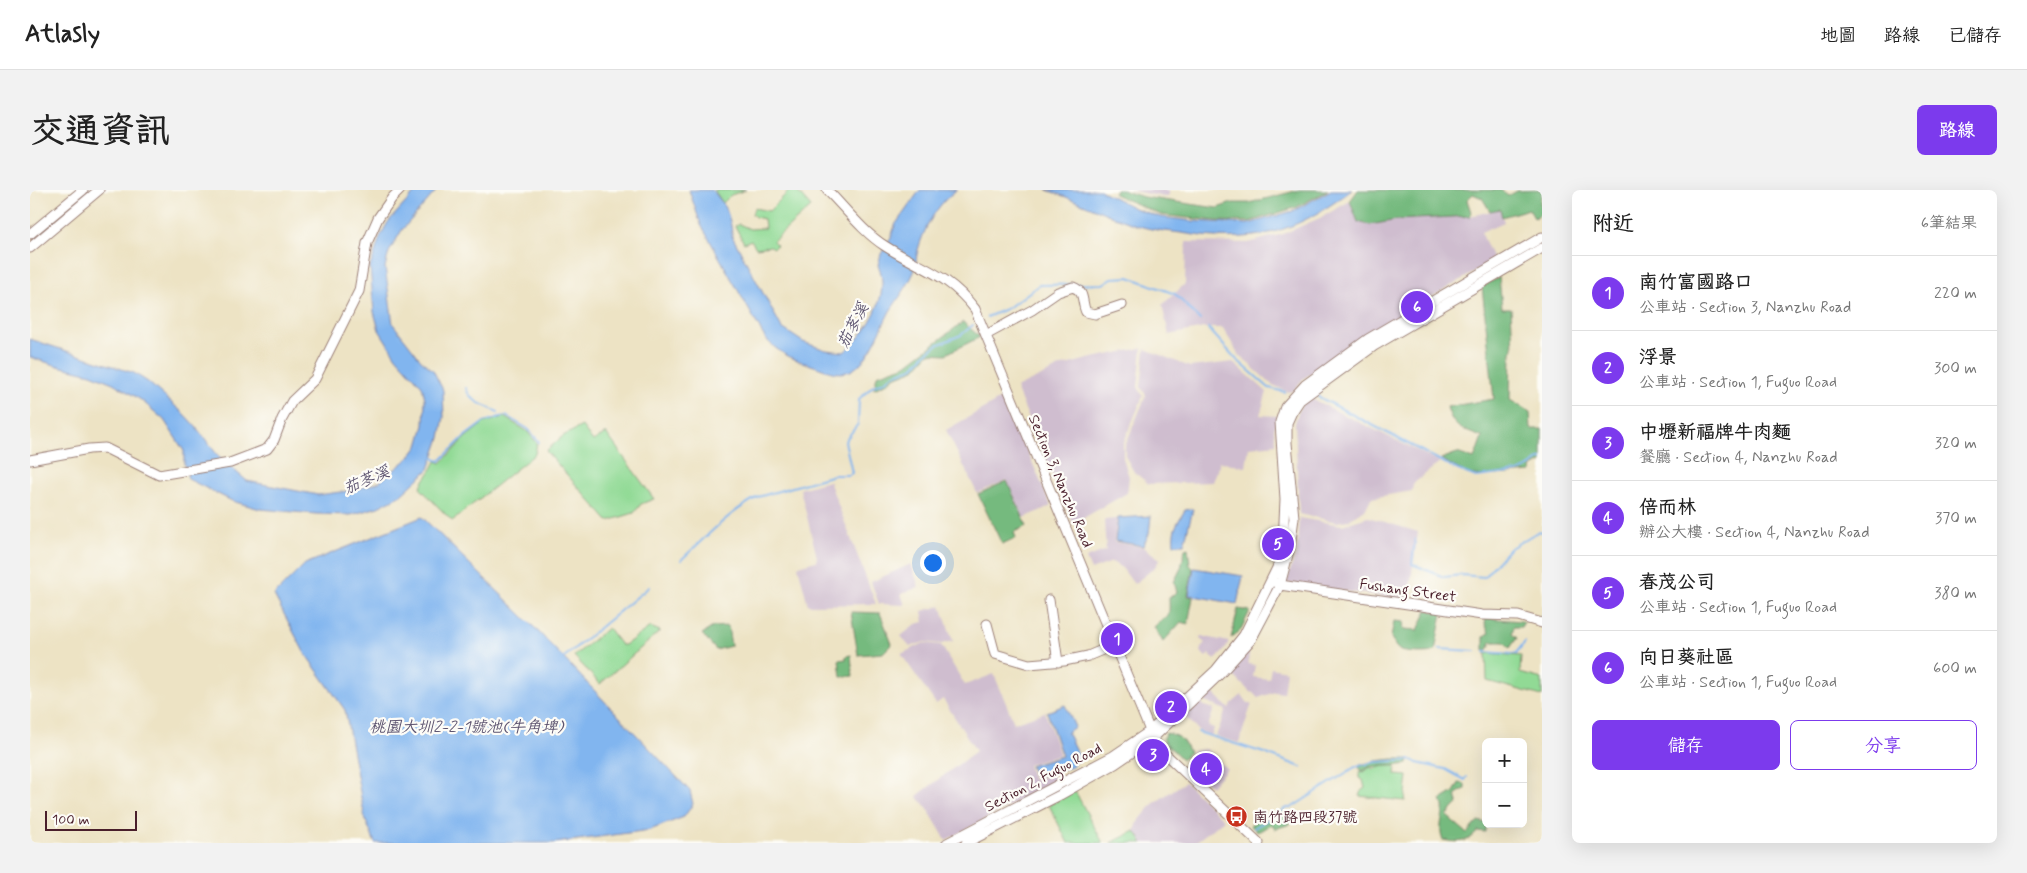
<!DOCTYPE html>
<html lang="zh-TW">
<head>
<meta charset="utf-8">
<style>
	:root { --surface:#fff; --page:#f2f2f2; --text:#222; --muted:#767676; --line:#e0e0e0; --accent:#7c3aed }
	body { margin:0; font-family:Mynerve,"LXGW WenKai TC",sans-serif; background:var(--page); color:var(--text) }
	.controls { position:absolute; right:15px; bottom:15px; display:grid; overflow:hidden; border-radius:8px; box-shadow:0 5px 20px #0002 }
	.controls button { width:45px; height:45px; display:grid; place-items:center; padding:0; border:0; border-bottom:1px solid var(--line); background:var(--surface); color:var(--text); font:25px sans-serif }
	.scale { position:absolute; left:15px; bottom:12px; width:92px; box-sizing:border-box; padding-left:5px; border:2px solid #4a1f2b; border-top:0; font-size:14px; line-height:18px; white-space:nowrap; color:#4a1f2b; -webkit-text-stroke:4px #fdfcf7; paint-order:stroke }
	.you { position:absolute; left:902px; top:372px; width:18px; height:18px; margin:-12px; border:4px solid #fff; border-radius:50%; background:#1a73e8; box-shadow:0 0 0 8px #1a73e833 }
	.badge { display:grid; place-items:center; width:32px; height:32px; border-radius:50%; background:var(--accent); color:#fff; font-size:16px; font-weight:700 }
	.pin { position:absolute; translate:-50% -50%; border:2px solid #fff; box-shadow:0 1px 5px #0006 }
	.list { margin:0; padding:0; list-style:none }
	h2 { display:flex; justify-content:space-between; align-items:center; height:65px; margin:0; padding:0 20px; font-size:21px }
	h2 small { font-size:16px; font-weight:400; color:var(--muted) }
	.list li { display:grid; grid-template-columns:32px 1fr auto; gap:15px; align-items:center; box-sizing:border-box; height:75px; padding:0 20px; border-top:1px solid var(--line) }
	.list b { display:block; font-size:19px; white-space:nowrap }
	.list p { margin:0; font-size:16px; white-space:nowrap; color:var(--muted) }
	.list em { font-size:16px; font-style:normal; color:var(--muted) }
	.actions { display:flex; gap:10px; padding:15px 20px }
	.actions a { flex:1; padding:11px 0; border:1px solid var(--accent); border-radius:8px; text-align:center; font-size:18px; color:var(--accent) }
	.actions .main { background:var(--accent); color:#fff }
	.map { position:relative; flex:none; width:1512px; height:653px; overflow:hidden; border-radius:8px }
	header { display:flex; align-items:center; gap:30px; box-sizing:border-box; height:70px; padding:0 25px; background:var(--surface); border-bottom:1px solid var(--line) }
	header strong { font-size:24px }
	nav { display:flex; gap:28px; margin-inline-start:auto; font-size:18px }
	.intro { display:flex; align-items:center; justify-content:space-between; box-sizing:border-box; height:120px; padding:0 30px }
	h1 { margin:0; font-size:35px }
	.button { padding:12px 22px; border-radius:8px; background:var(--accent); color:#fff; font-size:18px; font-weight:700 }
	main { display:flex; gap:30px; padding:0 30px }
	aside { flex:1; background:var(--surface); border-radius:8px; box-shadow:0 5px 20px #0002 }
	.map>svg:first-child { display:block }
	.industrial { fill:#cfbdcf }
	.green { fill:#91da95; stroke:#6e7c60 }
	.forest { fill:#74ba7e; stroke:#5f6c54 }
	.water { fill:#81b5ef; stroke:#666a8d }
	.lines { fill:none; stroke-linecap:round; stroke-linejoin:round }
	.stream { stroke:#81b5ef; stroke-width:2 }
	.minor-casing { stroke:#9c8178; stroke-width:11 }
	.minor { stroke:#fff; stroke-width:9 }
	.labels { text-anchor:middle; stroke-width:4.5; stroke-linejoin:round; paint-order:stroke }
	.street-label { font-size:15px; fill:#4a1f2b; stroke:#fdfcf7 }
	.poi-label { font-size:15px; fill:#4a1f2b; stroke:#fdfcf7; text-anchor:start }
	.water-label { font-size:16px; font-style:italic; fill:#5d5470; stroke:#fdfcf7 }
</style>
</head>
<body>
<header>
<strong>Atlasly</strong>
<nav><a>地圖</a><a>路線</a><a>已儲存</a></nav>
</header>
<div class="intro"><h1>交通資訊</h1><a class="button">路線</a></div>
<main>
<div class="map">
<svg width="1512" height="653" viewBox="0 0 1512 653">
	<rect width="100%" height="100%" fill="#fdfcf7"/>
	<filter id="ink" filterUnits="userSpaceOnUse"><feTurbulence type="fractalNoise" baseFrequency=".02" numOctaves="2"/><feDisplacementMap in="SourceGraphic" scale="10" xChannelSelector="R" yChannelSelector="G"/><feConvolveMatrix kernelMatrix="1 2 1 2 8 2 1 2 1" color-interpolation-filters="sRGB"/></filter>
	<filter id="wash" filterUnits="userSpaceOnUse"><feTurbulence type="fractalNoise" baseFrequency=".0096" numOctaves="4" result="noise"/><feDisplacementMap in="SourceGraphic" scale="20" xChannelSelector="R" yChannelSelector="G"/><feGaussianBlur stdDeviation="1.12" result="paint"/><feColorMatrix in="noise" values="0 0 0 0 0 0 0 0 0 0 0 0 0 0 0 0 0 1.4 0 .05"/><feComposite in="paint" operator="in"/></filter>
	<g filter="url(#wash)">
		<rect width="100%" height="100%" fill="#ede3c4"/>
		<path class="industrial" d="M1099,0H1139V5L1134,7Z
			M1320,11L1323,19L1340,35L1367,30L1440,26L1470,19L1474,32L1451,42L1464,71L1337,144L1273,189L1263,201L1258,202L1241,194L1209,165L1194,140L1191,138H1174L1139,145L1132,115L1155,94L1156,52L1218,53L1253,44L1292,27Z
			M1112,158L1108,197L1113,206L1093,254V268L1099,287L1097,303L1043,334L986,198L1032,176L1058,169Z
			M1115,159L1160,177L1203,172L1237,202L1230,225L1247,226L1244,240L1246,254L1219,257L1216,277L1190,272L1183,292L1119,294L1104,282L1095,266V256L1116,205L1111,197Z
			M974,207L1021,316L994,328L977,290L947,303L916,240Z
			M1278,207L1410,272L1383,294L1382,301L1341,308L1335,320L1319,330L1307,332L1269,324L1265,233L1269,219Z
			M799,291L846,414L778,415L768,376L786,371L787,367L770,299Z
			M1338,327L1388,342L1378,410L1256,393L1267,360L1269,328L1312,335Z
			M1087,329L1084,352L1113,357L1130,369L1124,378L1104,394L1092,378L1082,372L1061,380L1056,368L1076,360L1074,330Z
			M881,374L889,397L871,404L875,415L849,414L841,392Z
			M911,416L923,451L911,454L894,452L880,457L871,446L886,434L894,432L892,421Z
			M1171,446L1199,452L1193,462L1185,470L1179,464L1176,467L1170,461L1175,453L1170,449Z
			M894,453L911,455L935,495L964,484L984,533L1015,522L1030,565L998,575L1003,590L1023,584L1025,592L916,650L897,618L887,606L946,561L913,509L906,514L871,464Z
			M1219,461L1218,474L1225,475L1223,487L1239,489L1241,478L1256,481L1253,503L1245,502L1228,508L1222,502L1221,503L1200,482Z
			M1181,501L1199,519L1201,514L1212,505L1218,513H1222L1209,553L1186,546L1196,520L1175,512L1174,507Z
			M1170,510L1174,516L1184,519L1178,536L1184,538L1182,545L1169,541L1154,525Z
			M1176,559L1197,579L1181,596L1158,575L1162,561Z
			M1155,592L1194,630L1164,653H1113L1105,641L1108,632L1123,614Z"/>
		<path class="green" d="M684,0H716L701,5L693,13Z
			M760,0H766L781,17L743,51L747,55L743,58L741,56L726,58L721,50L714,53L705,36L709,34L720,39L735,38L734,29L725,27L722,24L724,18L739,21Z
			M474,227L497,241L507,253L505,264L422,331L390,298C394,288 402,281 406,271L411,273L436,247L454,233Z
			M552,236L563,251L576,243L624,309L611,314L604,323L578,331L516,261L533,246Z
			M620,437L630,441L570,494L544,466L578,438L591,455H595Z
			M1456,463L1491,466L1490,483L1512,489V506L1457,491Z
			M1353,576H1366L1365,585L1378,586L1375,611L1329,606L1331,601L1335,598L1333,590L1330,588V581L1334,582L1340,577L1344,579Z
			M1045,601L1073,653H1038L1019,615Z
			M1105,641L1113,653H1081Z"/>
		<path class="forest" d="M1086,0H1092L1113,7L1187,18L1202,13H1219L1269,0H1298L1267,17L1219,32L1186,31L1131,25L1084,4Z
			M1328,0H1471L1478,6L1487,1L1512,0L1510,12L1512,23L1504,28L1499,19L1472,27L1470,19L1460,21L1452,8L1443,4L1437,10L1441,22L1440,26L1367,30L1340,35L1328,32L1320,11Z
			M1469,87L1472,118H1481L1483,159L1481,162L1480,210L1500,222L1501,239H1512V272L1501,278L1502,282L1453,286L1437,284L1411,269L1427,263L1444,269L1452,247C1433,240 1423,239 1417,217L1464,209L1452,97Z
			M933,132L950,147L916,164L899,163L885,179L864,187L857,193L844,199L847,185L876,175Z
			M977,291L997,336L984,342L986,348L972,354L948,304Z
			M1158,358L1160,375L1163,378L1158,406L1163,407L1158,434L1151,432L1133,452L1124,437C1138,422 1140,433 1139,408L1147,402L1144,392L1151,378L1155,359Z
			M1208,419L1220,421L1210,441L1201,448Z
			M1397,420L1412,423L1405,461C1400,464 1378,463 1371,461C1366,459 1363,452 1361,447L1364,431L1374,432L1373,439L1388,440Z
			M821,422L850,423L862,454L853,463L828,465Z
			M1456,428L1491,431L1494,432L1491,437H1484L1482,444L1487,448L1480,458L1474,452H1461L1458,460H1454V447L1459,443L1455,434Z
			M698,436L701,456L686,460L672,444L683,437Z
			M821,465L823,486L811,487L809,470L816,469V466Z
			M1136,543C1150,545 1153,550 1159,562L1156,567L1152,569L1135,553L1133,548Z
			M1363,569H1379L1378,574C1374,575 1342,577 1339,577L1334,581L1330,580L1329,575L1346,571Z
			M1429,593L1435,594V599L1426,604L1428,613L1417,626L1437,643L1448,631L1456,633L1455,642L1448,641C1439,653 1428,653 1413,650C1406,634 1418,622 1411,610L1424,602Z
			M1255,622L1260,634L1245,639L1242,634L1228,642L1220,635L1230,628L1234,633Z"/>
		<path class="water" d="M387,0H407L372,40L359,62L355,77L363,134L391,170L403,180L413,200L414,227L410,248L399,279L371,305L348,317L321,325L286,324L230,319L202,311L158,289L154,274V261L134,230L111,210L83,193L61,184L28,176L0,167V149L104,183L118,192L152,222L166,237L189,267L217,291L288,305L325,300L349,292L379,268L388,256L394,235L395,209L392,196L366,167L349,140L344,122L341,88L340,77L350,47L358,32Z
			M659,0H682C694,12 702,29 702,46L752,138L773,152L796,160L814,162C837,144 862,104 848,75L851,64L861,48L865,35L890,0H927C907,13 892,42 887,64C886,69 886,77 884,82C878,96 868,109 860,121C851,138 839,173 820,181C807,186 796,180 784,176C765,170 749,164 735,148L671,35Z
			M1017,0H1070L1104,18L1130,27L1163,31L1218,34L1263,21L1301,0H1322C1263,44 1224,55 1151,43C1136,41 1120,40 1106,35C1076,25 1047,10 1017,0Z
			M1163,319L1154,354H1144C1142,339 1148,332 1155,320Z
			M1121,326L1119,344L1113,356L1085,351L1088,328Z
			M392,327L501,434L660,601L663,614L654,627L620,640L525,653H345L335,629L315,520L274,462L244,405L275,374Z
			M1164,378L1213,386L1207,414L1159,405Z
			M1035,515L1045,537L1037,542L1049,567L1042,577L1005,587L1000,576L1032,566L1017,522Z"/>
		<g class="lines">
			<path class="stream" d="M957,127L978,118L1009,95L1073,94L1082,88L1099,87L1145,104L1170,130
				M1178,138L1206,169L1239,198L1255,202
				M436,198C440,212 456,216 468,222
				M1285,205L1428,280L1446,287L1488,282L1501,276L1509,269H1512
				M403,268L410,271L435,246L454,232L470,227L476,226L498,239L509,252
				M1385,349L1382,374L1414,387L1432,385L1454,387L1479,359L1509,341L1512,342
				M651,370C675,348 699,322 728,307L804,285H819L822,283L815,251L828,234L829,209L843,196L854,192L863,185L884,177L895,164L907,155L931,145L943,135
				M1511,428L1512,426
				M1409,459L1445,461
				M1455,462L1483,464L1486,463L1495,452
				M533,468L619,397
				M1168,542L1234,563L1271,577
				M1224,638L1256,618H1261L1325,577L1345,572L1382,570L1387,573L1415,579L1435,590L1437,587"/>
		</g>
	</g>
	<g filter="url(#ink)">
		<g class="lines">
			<defs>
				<path id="minor" d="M797,0C815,18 833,42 855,56C891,79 917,83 945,119L1123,548L1128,557L1229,653
					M0,44L53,0
					M0,58L69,0
					M956,145L1002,120L1028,102L1043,97C1056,102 1051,112 1056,122L1065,124L1092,115
					M0,270L59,259L75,258L129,285L200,273L237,259L244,250L252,229L262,211L285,189L329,101L337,53L348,28L362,8L370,0
					M1246,393L1250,395L1452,425L1488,426L1512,433
					M1019,410L1028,472
					M957,434L965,464L999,474L1034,471L1058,466L1084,455
					M917,653L1083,566L1120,541L1186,480L1214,445L1247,378L1253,354L1255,309L1250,232L1255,217L1275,195L1338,149L1512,47
					M936,653L1030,605L1085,574L1123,548L1190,484L1221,450L1250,395L1260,357L1264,328L1257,253V233L1262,222L1270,210L1344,156L1512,58"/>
			</defs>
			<use href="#minor" class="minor-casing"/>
			<use href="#minor" class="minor"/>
		</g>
	</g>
	<defs>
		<symbol id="bus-disc" viewBox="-11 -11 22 22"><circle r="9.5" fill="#c8321e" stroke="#fdfcf7"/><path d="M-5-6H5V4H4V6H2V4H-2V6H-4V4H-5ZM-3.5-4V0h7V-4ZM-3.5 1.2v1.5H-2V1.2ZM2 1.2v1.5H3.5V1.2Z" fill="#fff"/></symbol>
	</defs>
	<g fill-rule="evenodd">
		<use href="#bus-disc" x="1194" y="614" width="25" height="25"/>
	</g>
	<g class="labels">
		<g class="street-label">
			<text transform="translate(1031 291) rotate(67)" y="5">Section 3, Nanzhu Road</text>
			<text transform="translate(1378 400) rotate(8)" y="5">Fushang Street</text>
			<text transform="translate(1013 587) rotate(-28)" y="5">Section 2, Fuguo Road</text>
		</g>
		<g class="poi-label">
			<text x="1223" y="632">南竹路四段37號</text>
		</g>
		<g class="water-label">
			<text transform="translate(822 135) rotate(-62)" y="6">茄苳溪</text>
			<text transform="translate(336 289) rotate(-23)" y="6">茄苳溪</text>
			<text x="436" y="542">桃園大圳2-2-1號池(牛角埤)</text>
		</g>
	</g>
</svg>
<div class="controls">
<button>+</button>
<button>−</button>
</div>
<div class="scale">100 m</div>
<div class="you"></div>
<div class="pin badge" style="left:1087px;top:449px">1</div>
<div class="pin badge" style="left:1141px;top:517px">2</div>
<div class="pin badge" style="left:1123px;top:565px">3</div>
<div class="pin badge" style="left:1176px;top:579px">4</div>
<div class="pin badge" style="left:1248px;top:354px">5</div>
<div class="pin badge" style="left:1387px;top:117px">6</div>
</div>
<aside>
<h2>附近<small>6筆結果</small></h2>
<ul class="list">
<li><span class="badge">1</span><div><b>南竹富國路口</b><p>公車站 · Section 3, Nanzhu Road</p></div><em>220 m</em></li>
<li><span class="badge">2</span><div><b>浮景</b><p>公車站 · Section 1, Fuguo Road</p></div><em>300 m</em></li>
<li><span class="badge">3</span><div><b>中壢新福牌牛肉麵</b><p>餐廳 · Section 4, Nanzhu Road</p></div><em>320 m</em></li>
<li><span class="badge">4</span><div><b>倍而林</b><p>辦公大樓 · Section 4, Nanzhu Road</p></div><em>370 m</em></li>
<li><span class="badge">5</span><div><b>春茂公司</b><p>公車站 · Section 1, Fuguo Road</p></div><em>380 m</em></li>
<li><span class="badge">6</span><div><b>向日葵社區</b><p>公車站 · Section 1, Fuguo Road</p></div><em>600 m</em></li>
</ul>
<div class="actions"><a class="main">儲存</a><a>分享</a></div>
</aside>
</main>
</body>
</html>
